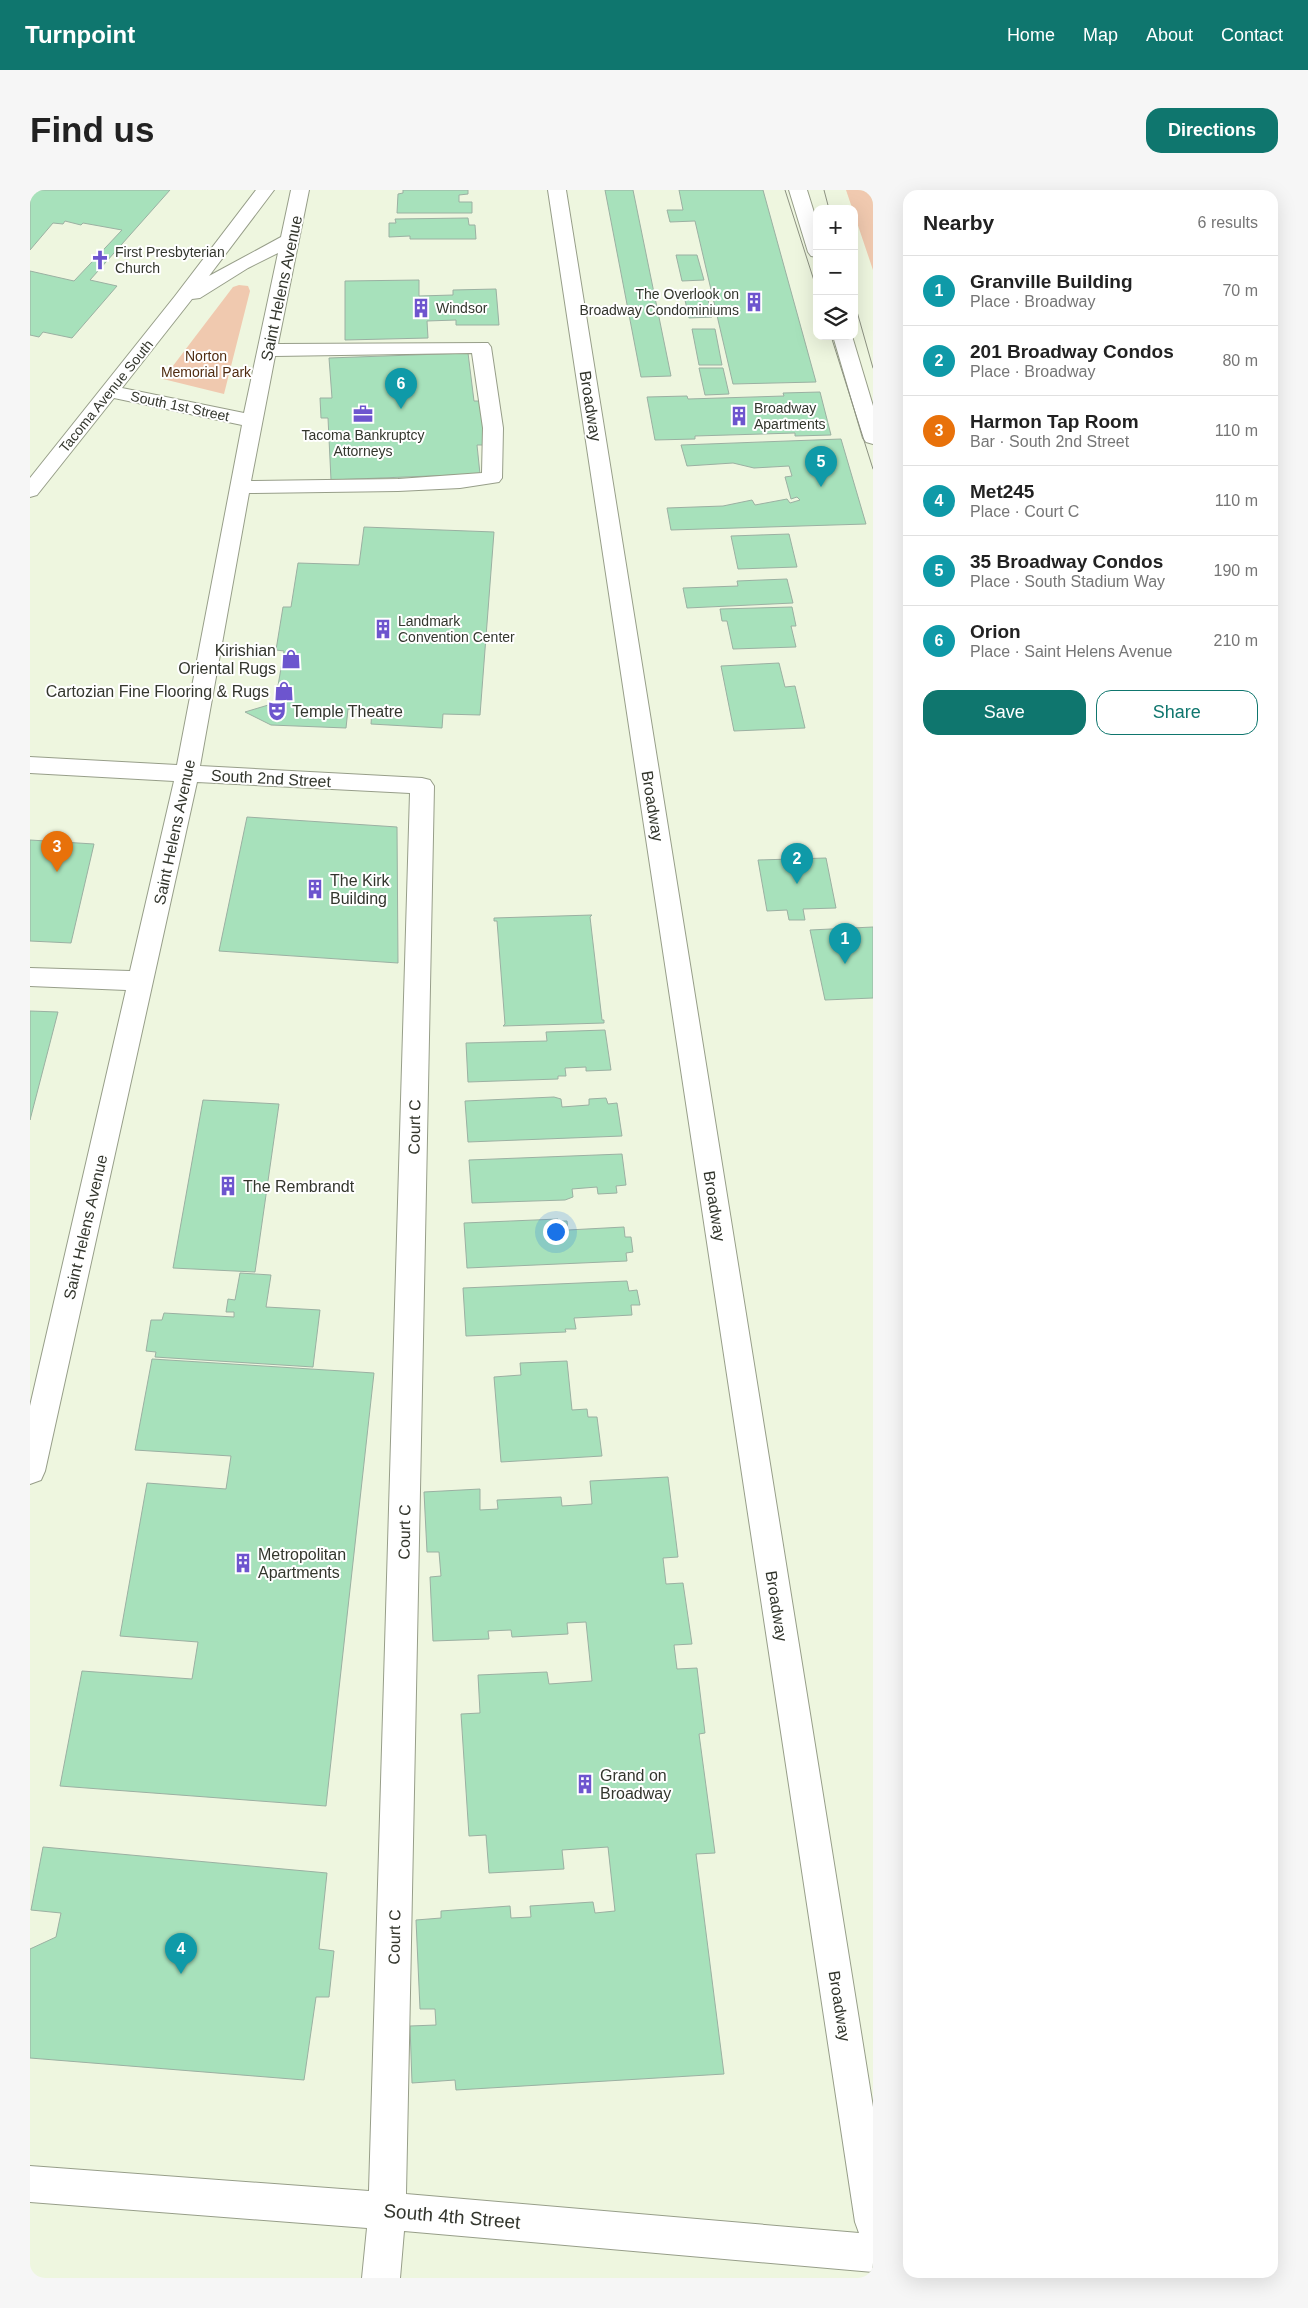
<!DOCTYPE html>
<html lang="en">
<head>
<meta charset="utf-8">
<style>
	:root { --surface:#fff; --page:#f6f6f6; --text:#222; --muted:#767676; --line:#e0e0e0; --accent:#0f766e }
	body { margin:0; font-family:Arial,sans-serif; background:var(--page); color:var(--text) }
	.controls { position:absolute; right:15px; top:15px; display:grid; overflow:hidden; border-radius:10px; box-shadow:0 5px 20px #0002 }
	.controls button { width:45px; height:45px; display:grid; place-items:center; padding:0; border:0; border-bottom:1px solid var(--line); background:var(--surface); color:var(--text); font:25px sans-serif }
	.you { position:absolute; left:525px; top:1041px; width:18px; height:18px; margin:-12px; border:4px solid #fff; border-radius:50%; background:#1a73e8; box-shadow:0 0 0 8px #1a73e833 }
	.badge { display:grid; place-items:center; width:32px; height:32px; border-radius:50%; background:var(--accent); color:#fff; font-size:16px; font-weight:700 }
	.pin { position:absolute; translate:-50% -41px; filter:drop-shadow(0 1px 2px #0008) }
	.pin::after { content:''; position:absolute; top:26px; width:18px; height:15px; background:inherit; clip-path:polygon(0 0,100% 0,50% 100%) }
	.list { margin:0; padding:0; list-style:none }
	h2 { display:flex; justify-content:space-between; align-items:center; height:65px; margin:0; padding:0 20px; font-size:21px }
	h2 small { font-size:16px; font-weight:400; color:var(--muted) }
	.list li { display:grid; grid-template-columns:32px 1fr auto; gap:15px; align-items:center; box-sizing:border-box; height:70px; padding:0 20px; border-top:1px solid var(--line) }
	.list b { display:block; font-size:19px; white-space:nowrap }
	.list p { margin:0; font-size:16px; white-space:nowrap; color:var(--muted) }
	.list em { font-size:16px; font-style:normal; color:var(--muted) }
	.actions { display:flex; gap:10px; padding:15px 20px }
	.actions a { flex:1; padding:11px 0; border:1px solid var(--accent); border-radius:15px; text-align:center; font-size:18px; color:var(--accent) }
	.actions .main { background:var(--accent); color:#fff }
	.icon { flex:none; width:28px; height:28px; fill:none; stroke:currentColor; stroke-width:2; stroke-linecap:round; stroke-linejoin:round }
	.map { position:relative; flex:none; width:843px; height:2088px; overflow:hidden; border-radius:15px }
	header { display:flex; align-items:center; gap:30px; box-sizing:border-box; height:70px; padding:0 25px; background:var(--accent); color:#fff }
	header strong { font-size:24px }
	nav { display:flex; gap:28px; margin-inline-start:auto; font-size:18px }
	.intro { display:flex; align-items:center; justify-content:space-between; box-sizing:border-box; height:120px; padding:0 30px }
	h1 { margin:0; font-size:35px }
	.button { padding:12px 22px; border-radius:15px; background:var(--accent); color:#fff; font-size:18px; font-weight:700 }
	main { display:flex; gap:30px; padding:0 30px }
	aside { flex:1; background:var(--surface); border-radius:15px; box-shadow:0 5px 20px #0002 }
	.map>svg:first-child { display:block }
	.green { fill:#f0c9af }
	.building { fill:#a7e1bb; stroke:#9bb0a2 }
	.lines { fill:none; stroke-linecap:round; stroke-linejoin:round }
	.minor-casing { stroke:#979e89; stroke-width:2 }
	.major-casing { stroke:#979e89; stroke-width:2 }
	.minor { fill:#fff; fill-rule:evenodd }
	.major { fill:#fff; fill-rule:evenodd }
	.tram { stroke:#8c9181; stroke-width:1 }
	.labels { text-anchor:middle; stroke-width:4; stroke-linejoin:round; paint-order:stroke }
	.far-poi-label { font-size:14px; fill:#33362d; stroke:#fff; text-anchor:start }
	.far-park-label { font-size:14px; fill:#502c10; stroke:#fff }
	.far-street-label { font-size:14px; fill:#33362d; stroke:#fff }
	.street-label { font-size:16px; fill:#33362d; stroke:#fff }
	.poi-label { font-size:16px; fill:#33362d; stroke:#fff; text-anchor:start }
	.near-street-label { font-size:19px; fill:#33362d; stroke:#fff }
</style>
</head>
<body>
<header>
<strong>Turnpoint</strong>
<nav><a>Home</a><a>Map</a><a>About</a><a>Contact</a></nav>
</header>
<div class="intro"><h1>Find us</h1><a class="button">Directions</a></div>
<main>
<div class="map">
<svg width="843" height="2088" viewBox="0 0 843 2088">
	<rect width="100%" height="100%" fill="#eef6df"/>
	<path class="green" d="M816,0H843V80Z
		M209,95L218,96L220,101L194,204L133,189L203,97Z"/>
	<path class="building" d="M0,0H140L60,90L87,96L42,148L13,142L9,147L0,145V81L44,91L92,40L53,33L51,35L35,31L33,34L23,33L0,60Z
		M373,0H438V4L429,5V12H442V23H367L368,4L373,3Z
		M575,0H603L641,186L611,187Z
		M649,0H733L786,192L703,194L665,31L640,32L637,20H653Z
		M438,28L439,35H445L446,49H380V46L359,47V33H366L365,29Z
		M646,65H667L674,90L652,91Z
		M389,90V106L423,105V100L466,99L469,135H426V130L397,131L398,148L315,150V91Z
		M653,101H676L682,127L659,128Z
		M662,139H685L692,175H669Z
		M438,163L444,211H451L456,255H447L450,284L301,290L298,228H291L290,208H302L299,168Z
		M669,178H693L699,204L675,205Z
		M790,202L801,245L765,246V243L665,246V249L625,250L617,207L657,206L658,209L754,206L753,203Z
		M811,249L836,334L641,340L637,318L693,316L722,310L725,315L757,309L760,313L770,310L767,307L761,309L755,287L762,286L759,276L724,278L703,273L657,276L651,255Z
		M334,337L464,342L450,525L413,524L412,538L341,534L342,520L318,519L316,538L241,535L215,522L245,513L254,461L246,460L253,417H261L268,373L329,375Z
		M759,344L767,377L708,379L701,346Z
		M757,389L763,413L657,418L653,398L708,396L707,391Z
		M762,417L766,436H761L766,457L703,459L697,431H692L690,419Z
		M749,473L755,497L765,496L775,538L704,541L691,476Z
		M217,627L367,637L368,773L189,761Z
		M0,650L64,654L41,753L0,751Z
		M796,668L806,718L773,719L775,730H759L757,720L737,721L728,670Z
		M562,725L560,727L572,830H574V833L473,836L475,834L467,731H464V728Z
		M843,737V808L795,810L780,740Z
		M0,821L28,822L0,930Z
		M575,840L581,880L556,881V877L535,878L536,886H528V889L438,892L436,853L517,851L516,842Z
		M524,907L531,909L532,917L559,915V909L576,908L578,914L587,913L592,946L438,952L435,911Z
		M173,910L249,914L225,1082L143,1078Z
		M592,964L596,995L586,996L587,1003L568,1004L567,997L542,999L543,1007L535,1010L442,1013L439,970Z
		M528,1029L529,1031H537L538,1040L594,1037L595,1047H601L603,1062L596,1063L597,1071L437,1078L434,1033Z
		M210,1083L241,1085L236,1117L290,1120L283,1177L125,1167L126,1162L116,1161L121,1130H132L134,1123L204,1127V1122H196L198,1109L205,1110Z
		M597,1091L599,1101L607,1100L610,1115H601L602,1125L544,1128L546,1139H535L536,1142L436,1146L433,1098Z
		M122,1169L344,1183L296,1616L30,1596L52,1481L162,1489L168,1452L90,1446L117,1293L196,1299L201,1266L105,1260Z
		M537,1171L542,1220L557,1219L558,1227H567L572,1266L471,1272L464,1187L491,1185L490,1173Z
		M638,1287L648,1367L633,1368L636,1394L653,1393L662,1454L644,1455L647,1479L667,1478L675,1543L669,1544L685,1663L666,1664L694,1884L426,1900L425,1890L382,1893L380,1836L406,1835L405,1819H390L386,1730L411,1728V1721L480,1716L481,1728L501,1727L500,1716L563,1712L565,1723L585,1721L578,1657L532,1660L534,1679L459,1683L456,1645L439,1646L431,1524L450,1523L448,1485L517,1482L519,1494L562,1491L556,1432L537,1433L538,1444L482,1447L481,1440L458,1441L459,1449L403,1451L400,1387L411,1386L409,1362H397L394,1302L450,1299V1320L468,1319L467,1310L531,1307L532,1316L562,1314L560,1291Z
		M13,1657L297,1683L289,1759L304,1761L299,1807H286L274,1890L0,1868V1759L26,1747L31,1723L1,1720Z"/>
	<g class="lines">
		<defs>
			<path id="minor" d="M226,0H244L179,86L251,47L261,0H279L248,154L458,153L461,157L473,238L472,288L469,292L430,298L368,301L219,303L170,576L392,588L400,590L404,596L376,2004L829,2043L825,2032L518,0H536L843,1917V2082L374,2041L370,2088H332L337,2038L0,2012V1976L339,2001L380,603L167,592L15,1281L11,1290L0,1294V1216L96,800L0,796V778L100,781L144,591L0,583V567L147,575L212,235L84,208L7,305L0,307V288L145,106ZM248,63L214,223L92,198L162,109L170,108L218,78ZM442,163L453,238L452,283L368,289L221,291L245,166Z"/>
			<path id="major" d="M759,0H777L787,32V67L781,66L778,62Z
				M803,146H822L843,216V254L836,252L833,248Z"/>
		</defs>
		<use href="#minor" class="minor-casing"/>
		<use href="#major" class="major-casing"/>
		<use href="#minor" class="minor"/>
		<use href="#major" class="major"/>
		<path class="tram" d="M755,0L787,100
			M794,0L799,19
			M824,111L843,178
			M801,146L843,279"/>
	</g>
	<defs>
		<symbol id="church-bare" viewBox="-9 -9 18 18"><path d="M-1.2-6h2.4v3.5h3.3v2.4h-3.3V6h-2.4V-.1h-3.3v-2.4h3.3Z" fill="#6d55ce" stroke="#fff" stroke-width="2.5" paint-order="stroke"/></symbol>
		<symbol id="building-bare" viewBox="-9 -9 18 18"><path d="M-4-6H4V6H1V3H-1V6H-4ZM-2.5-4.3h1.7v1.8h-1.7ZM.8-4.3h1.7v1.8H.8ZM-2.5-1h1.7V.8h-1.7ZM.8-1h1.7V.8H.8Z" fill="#6d55ce" stroke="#fff" stroke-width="2.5" paint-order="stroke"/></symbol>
		<symbol id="office-bare" viewBox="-9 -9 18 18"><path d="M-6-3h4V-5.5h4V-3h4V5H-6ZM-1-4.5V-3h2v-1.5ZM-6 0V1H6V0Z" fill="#6d55ce" stroke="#fff" stroke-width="2.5" paint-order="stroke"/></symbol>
		<symbol id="shop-bare" viewBox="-9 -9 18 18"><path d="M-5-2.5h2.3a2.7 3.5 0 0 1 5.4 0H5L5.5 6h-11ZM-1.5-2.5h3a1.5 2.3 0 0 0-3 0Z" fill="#6d55ce" stroke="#fff" stroke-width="2.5" paint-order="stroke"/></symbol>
		<symbol id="theatre-bare" viewBox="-9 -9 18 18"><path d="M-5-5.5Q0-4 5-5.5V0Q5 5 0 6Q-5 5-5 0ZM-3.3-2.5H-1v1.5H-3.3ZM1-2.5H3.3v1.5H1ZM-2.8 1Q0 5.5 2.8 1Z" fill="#6d55ce" stroke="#fff" stroke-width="2.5" paint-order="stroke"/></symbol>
	</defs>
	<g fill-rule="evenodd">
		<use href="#church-bare" x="56" y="56" width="28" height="28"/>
		<use href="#building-bare" x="710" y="98" width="28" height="28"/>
		<use href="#building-bare" x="377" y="104" width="28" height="28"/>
		<use href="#office-bare" x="319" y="210" width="28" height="28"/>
		<use href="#building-bare" x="695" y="212" width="28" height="28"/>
		<use href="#building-bare" x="339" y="425" width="28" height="28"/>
		<use href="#shop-bare" x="247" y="455" width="28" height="28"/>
		<use href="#shop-bare" x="240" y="487" width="28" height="28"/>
		<use href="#theatre-bare" x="233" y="507" width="28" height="28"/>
		<use href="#building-bare" x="271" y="685" width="28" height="28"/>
		<use href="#building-bare" x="184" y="982" width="28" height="28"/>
		<use href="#building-bare" x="199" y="1359" width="28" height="28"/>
		<use href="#building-bare" x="541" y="1580" width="28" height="28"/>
	</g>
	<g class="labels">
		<g class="far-poi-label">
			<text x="85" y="67">First Presbyterian<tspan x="85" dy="16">Church</tspan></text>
			<text x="709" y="109" text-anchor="end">The Overlook on<tspan x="709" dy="16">Broadway Condominiums</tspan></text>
			<text x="406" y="123">Windsor</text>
			<text x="724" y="223">Broadway<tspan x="724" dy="16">Apartments</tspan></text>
			<text x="333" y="250" text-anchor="middle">Tacoma Bankruptcy<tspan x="333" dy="16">Attorneys</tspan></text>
			<text x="368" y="436">Landmark<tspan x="368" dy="16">Convention Center</tspan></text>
		</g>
		<g class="far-park-label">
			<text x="176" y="171">Norton<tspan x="176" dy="16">Memorial Park</tspan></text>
		</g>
		<g class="far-street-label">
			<text transform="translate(76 206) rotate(-51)" y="5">Tacoma Avenue South</text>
			<text transform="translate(150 216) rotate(12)" y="5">South 1st Street</text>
		</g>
		<g class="street-label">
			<text transform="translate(251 98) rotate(-78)" y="6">Saint Helens Avenue</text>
			<text transform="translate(561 216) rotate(81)" y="6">Broadway</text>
			<text transform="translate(241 588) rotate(3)" y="6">South 2nd Street</text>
			<text transform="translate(623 616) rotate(81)" y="6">Broadway</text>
			<text transform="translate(144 642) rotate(-78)" y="6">Saint Helens Avenue</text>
			<text transform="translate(384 937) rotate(-89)" y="6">Court C</text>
			<text transform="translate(685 1016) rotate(81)" y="6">Broadway</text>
			<text transform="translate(55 1037) rotate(-77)" y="6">Saint Helens Avenue</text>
			<text transform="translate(374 1342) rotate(-89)" y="6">Court C</text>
			<text transform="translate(747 1416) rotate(81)" y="6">Broadway</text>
			<text transform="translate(364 1747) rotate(-89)" y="6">Court C</text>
			<text transform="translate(810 1816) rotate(81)" y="6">Broadway</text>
		</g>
		<g class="poi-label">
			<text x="246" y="466" text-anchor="end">Kirishian<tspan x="246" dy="18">Oriental Rugs</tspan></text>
			<text x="239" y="507" text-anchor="end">Cartozian Fine Flooring &amp; Rugs</text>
			<text x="262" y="527">Temple Theatre</text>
			<text x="300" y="696">The Kirk<tspan x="300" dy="18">Building</tspan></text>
			<text x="213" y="1002">The Rembrandt</text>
			<text x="228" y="1370">Metropolitan<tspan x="228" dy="18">Apartments</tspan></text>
			<text x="570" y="1591">Grand on<tspan x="570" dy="18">Broadway</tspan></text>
		</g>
		<g class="near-street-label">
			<text transform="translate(422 2026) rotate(5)" y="7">South 4th Street</text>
		</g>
	</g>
</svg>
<div class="controls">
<button>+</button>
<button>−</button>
<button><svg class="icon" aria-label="layers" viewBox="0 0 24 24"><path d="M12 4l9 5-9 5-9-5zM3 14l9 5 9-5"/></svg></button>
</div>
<div class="you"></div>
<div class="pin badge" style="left:815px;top:774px;background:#0f9aa8">1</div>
<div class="pin badge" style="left:767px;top:694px;background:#0f9aa8">2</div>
<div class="pin badge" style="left:27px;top:682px;background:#e8710a">3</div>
<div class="pin badge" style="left:151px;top:1784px;background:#0f9aa8">4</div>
<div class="pin badge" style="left:791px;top:297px;background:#0f9aa8">5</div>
<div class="pin badge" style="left:371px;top:219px;background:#0f9aa8">6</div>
</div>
<aside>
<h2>Nearby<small>6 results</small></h2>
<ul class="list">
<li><span class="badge" style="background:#0f9aa8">1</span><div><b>Granville Building</b><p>Place · Broadway</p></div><em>70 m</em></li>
<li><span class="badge" style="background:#0f9aa8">2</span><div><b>201 Broadway Condos</b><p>Place · Broadway</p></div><em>80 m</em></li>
<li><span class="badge" style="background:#e8710a">3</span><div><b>Harmon Tap Room</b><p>Bar · South 2nd Street</p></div><em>110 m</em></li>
<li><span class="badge" style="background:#0f9aa8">4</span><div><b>Met245</b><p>Place · Court C</p></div><em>110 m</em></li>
<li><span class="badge" style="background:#0f9aa8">5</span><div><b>35 Broadway Condos</b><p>Place · South Stadium Way</p></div><em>190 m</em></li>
<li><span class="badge" style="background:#0f9aa8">6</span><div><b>Orion</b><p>Place · Saint Helens Avenue</p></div><em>210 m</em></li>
</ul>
<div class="actions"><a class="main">Save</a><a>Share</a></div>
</aside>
</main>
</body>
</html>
